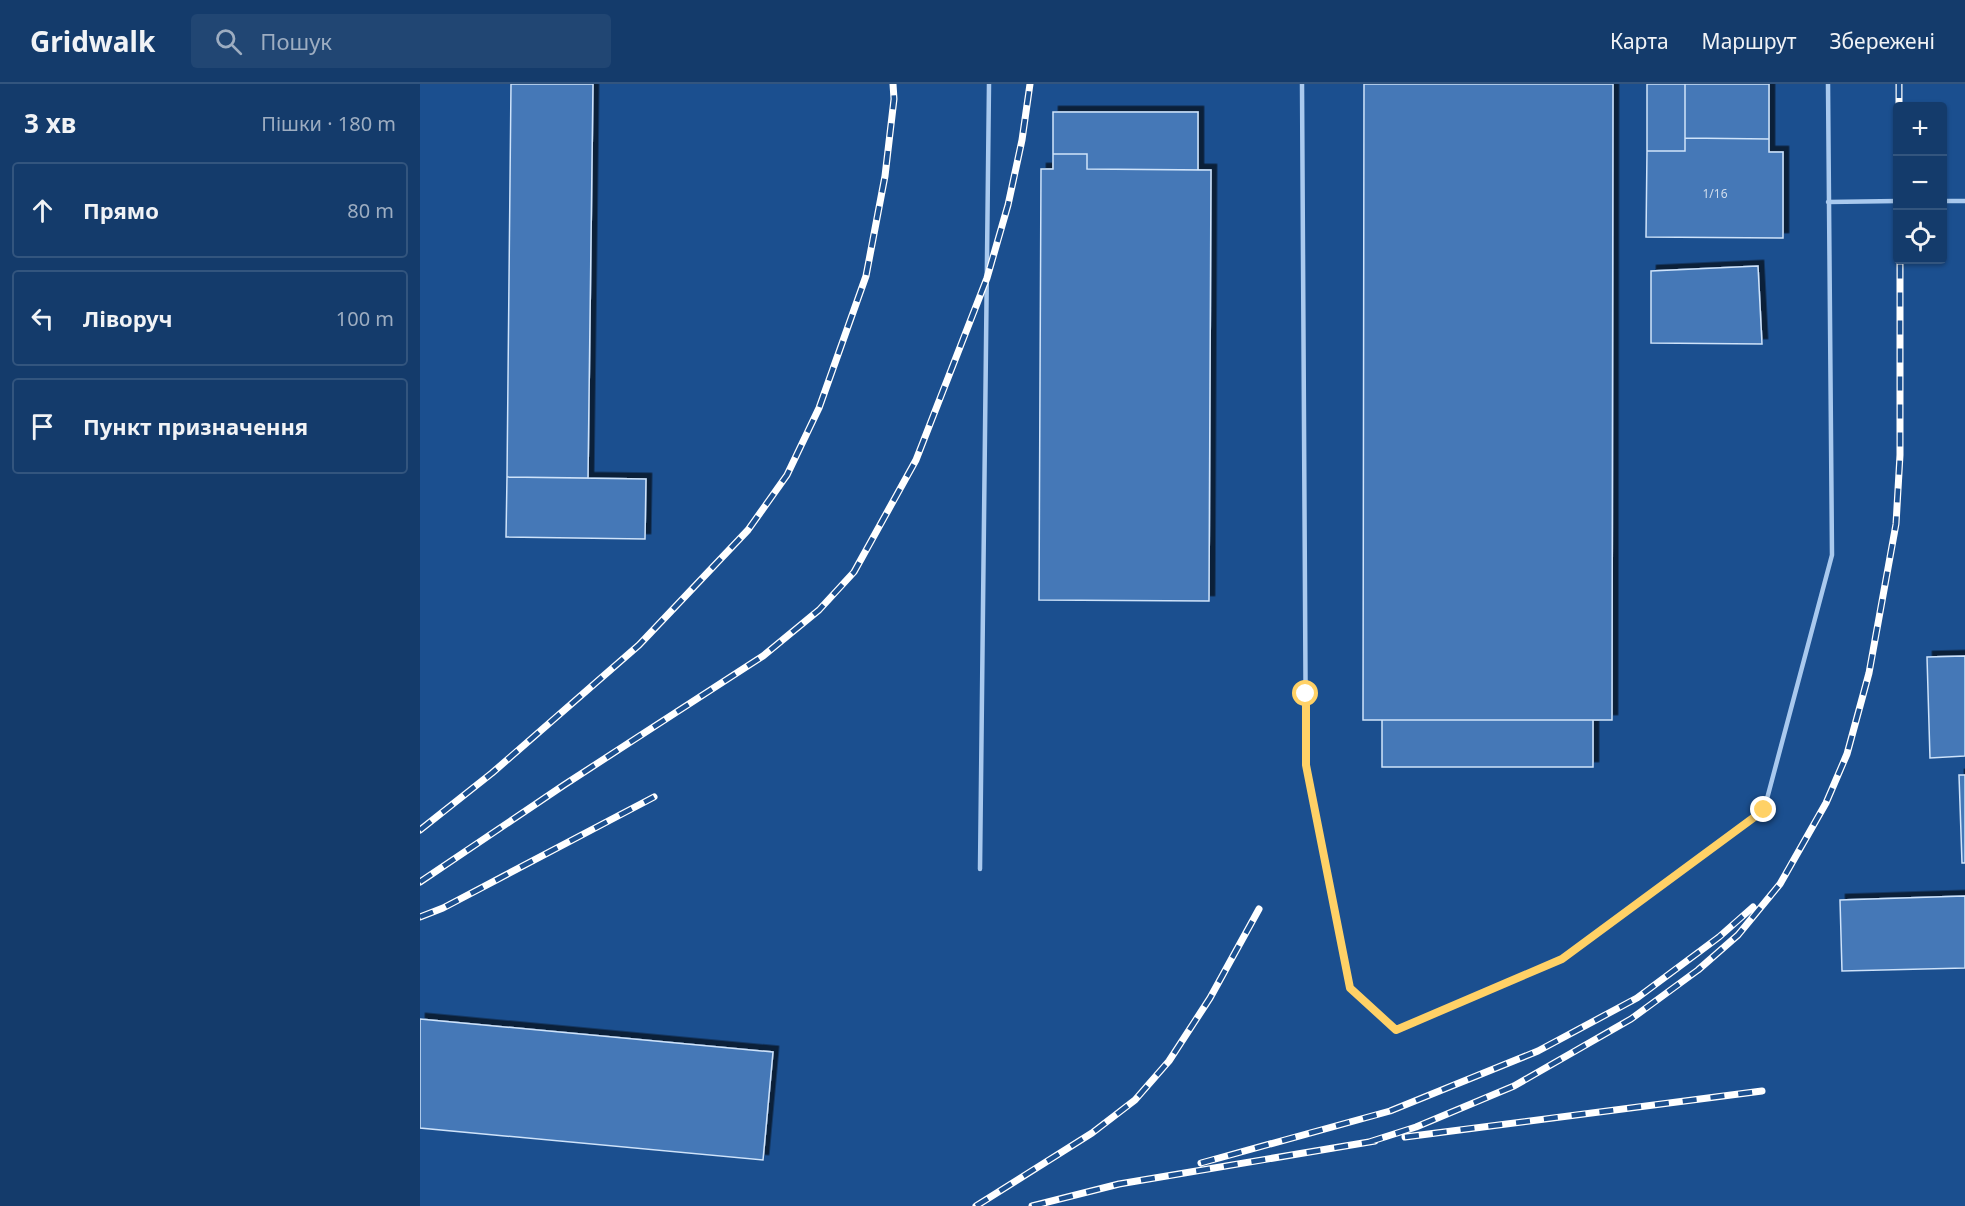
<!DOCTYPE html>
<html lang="uk">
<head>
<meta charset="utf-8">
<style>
	:root { --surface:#143b6b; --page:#214673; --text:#f1f3f6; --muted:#9dadc1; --line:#33557e }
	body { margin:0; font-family:"Noto Sans",sans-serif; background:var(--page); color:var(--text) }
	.controls { position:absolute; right:18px; top:18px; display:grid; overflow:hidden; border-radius:6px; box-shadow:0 2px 4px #0004 }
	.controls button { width:54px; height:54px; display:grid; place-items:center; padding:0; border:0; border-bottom:2px solid var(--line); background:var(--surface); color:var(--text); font:30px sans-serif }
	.stop { position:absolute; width:18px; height:18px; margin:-14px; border:4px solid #ffd166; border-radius:50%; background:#fff }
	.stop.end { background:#ffd166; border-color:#fff; box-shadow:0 2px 6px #0008 }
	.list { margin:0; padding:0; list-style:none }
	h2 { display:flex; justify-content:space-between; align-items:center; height:78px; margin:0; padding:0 24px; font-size:26px }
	h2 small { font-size:20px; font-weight:400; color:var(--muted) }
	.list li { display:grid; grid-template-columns:39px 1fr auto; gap:18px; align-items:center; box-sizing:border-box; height:96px; margin:0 12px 12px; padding:0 12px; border:2px solid var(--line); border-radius:6px }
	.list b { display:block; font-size:22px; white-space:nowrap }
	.list em { font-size:20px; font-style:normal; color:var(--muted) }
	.icon { flex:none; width:33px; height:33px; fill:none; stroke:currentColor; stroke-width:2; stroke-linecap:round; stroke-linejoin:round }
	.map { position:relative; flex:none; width:1545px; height:1122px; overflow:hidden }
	header { display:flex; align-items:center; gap:36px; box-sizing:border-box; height:84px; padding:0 30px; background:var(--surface); border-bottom:2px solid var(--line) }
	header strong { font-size:28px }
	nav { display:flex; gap:33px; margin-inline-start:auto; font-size:21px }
	.search { width:420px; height:54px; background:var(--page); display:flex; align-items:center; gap:15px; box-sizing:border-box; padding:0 21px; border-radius:6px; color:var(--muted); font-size:22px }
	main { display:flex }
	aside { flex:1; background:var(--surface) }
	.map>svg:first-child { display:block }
	.building { fill:#4478b7; stroke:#cfe3fa; stroke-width:1.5; filter:url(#shadow) }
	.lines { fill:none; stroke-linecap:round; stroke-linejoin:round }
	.lane { stroke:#a9c9ee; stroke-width:4.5 }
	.rail-casing { stroke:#fff; stroke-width:7 }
	.rail { stroke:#1b4f8f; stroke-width:4.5; stroke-dasharray:14; stroke-linecap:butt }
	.route { stroke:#ffd166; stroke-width:8 }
	.labels { text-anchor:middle; stroke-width:4.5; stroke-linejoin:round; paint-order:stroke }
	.number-label { font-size:12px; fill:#d0dded }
</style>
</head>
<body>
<header>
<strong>Gridwalk</strong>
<div class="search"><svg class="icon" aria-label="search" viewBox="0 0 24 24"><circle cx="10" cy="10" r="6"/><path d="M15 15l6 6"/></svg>Пошук</div>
<nav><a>Карта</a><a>Маршрут</a><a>Збережені</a></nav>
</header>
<main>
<aside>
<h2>3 хв<small>Пішки · 180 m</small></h2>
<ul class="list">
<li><svg class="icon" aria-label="ahead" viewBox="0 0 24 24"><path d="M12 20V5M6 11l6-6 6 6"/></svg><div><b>Прямо</b></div><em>80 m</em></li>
<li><svg class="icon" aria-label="left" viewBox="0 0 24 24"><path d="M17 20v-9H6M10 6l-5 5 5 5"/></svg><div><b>Ліворуч</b></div><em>100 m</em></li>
<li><svg class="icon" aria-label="arrive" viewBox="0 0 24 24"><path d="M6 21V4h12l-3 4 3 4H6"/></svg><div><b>Пункт призначення</b></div></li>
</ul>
</aside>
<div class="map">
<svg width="1545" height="1122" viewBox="0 0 1545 1122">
	<defs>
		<filter id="shadow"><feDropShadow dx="5.5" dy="-5.5" stdDeviation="0" flood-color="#0009"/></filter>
	</defs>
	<rect width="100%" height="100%" fill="#1b4f8f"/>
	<path class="building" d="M91,0H173L168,394L87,393Z
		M944,0H1193L1192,636H943Z
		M1227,0H1265V67H1227Z
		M1265,0H1349V55L1265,54Z
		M633,28H778V86L667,85V70H633Z
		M1265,54L1349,55V68H1363V154L1226,153L1227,67H1265Z
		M633,70H667V85L791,86L789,517L619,516L621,85H633Z
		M1338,182L1342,260L1231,259V187Z
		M87,393L226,395L225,455L86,453Z
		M1545,572V672L1510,674L1507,573Z
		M962,636H1173V683H962Z
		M1539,691H1545V779H1542Z
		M1545,812V884L1422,887L1420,816Z
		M0,935L353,968L343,1076L0,1044Z"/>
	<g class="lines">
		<path class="lane" d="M882,0L886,680L930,904L976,946L1142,875L1344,726L1412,471L1408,0
			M1522,117H1545
			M1408,118L1478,117
			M560,785L569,0"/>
		<defs>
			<path id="rail" d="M1479,0V22
				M0,746L72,689L219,561L328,446L367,391L399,324L446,192L465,92L474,15L473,0
				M0,798L144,701L343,572L399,526L434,488L496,376L567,194L588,121L602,56L610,0
				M0,833L23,824L234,713
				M985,1053L1342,1007
				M949,1058L996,1043L1094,1002L1211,935L1278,886L1318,851L1360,800L1406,719L1427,670L1449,589L1476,440L1480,371V176
				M781,1079L970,1027L1118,967L1217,914L1299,853L1333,823
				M556,1122L672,1049L715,1016L749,977L790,914L839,825
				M612,1122L699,1100L955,1057"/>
		</defs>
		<use href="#rail" class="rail-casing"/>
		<use href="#rail" class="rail"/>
	</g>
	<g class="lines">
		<path class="route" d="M886,610V681L930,904L976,946L1142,875L1344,726"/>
	</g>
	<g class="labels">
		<g class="number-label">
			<text x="1295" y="114">1/16</text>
		</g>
	</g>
</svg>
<div class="controls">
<button>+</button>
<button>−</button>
<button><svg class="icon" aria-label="locate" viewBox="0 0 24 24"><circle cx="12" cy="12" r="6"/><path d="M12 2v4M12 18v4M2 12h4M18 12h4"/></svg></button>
</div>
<div class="stop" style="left:886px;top:610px"></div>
<div class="stop end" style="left:1344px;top:726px"></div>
</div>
</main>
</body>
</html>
